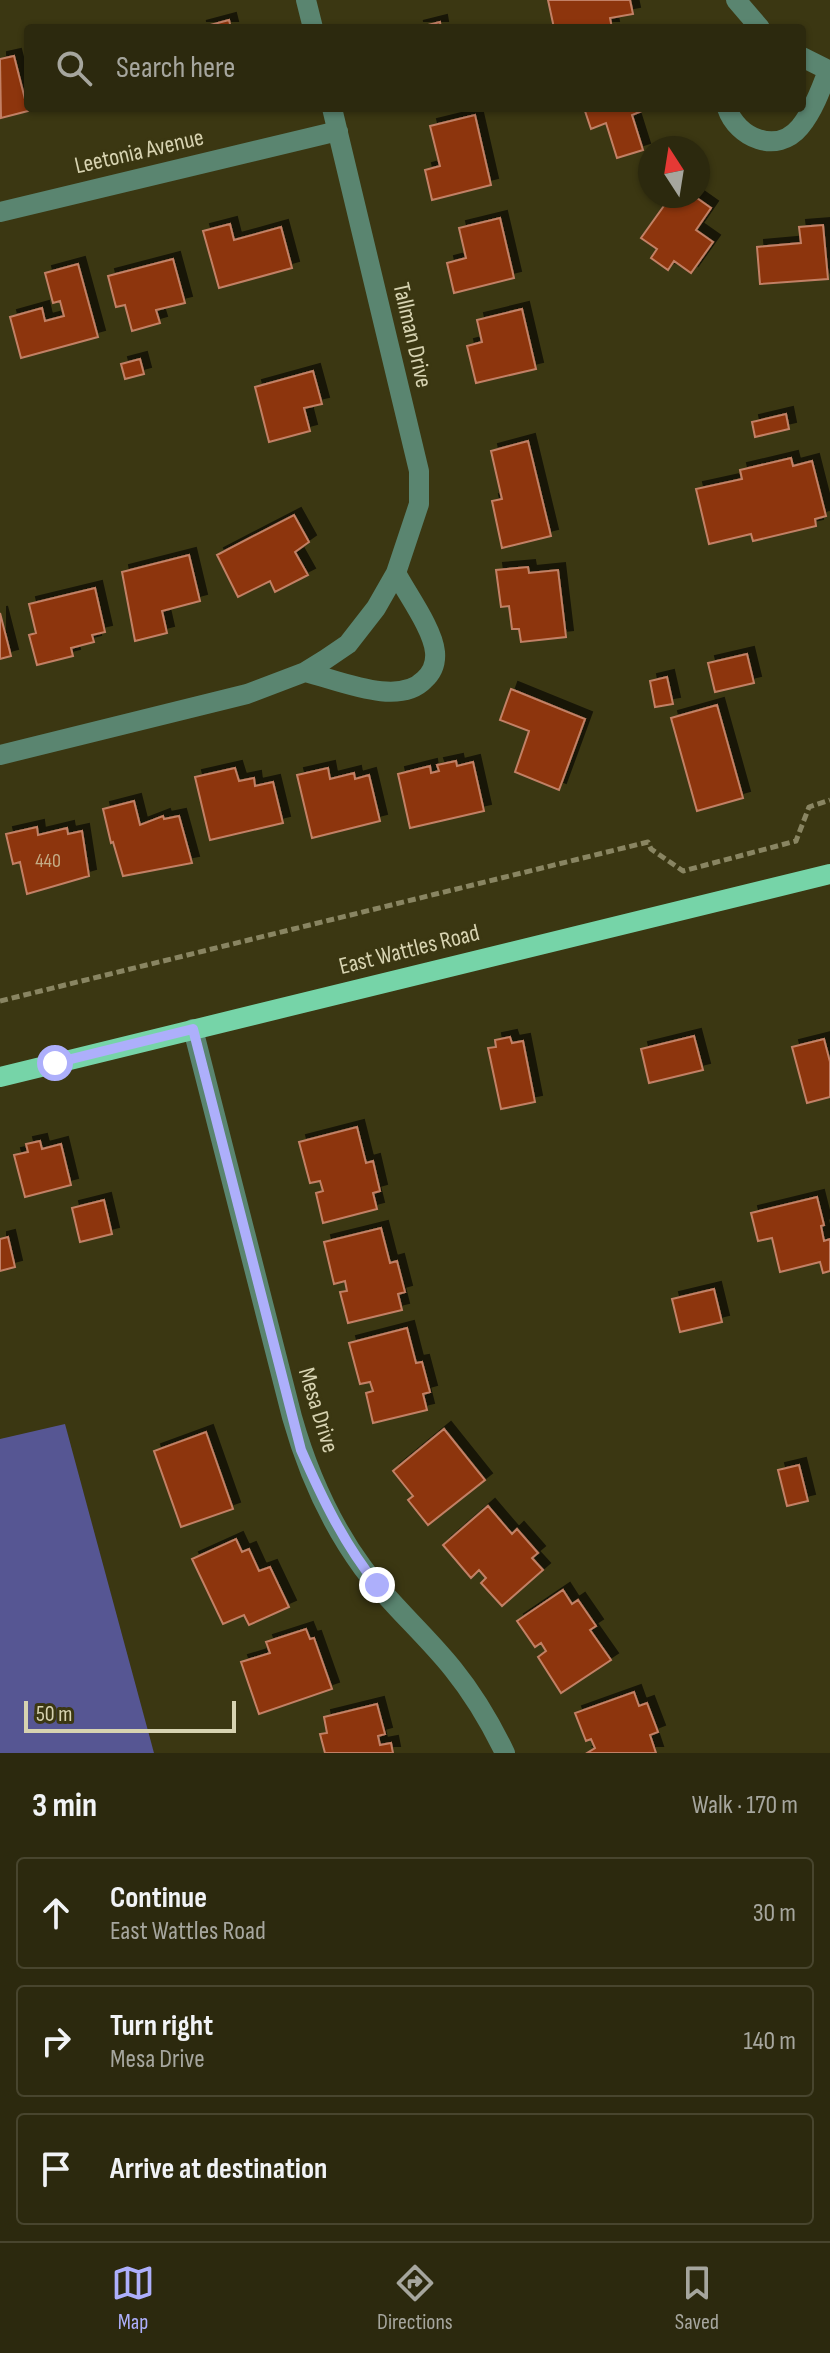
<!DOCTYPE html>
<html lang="en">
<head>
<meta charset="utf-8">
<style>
	:root { --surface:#2c290e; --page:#38351c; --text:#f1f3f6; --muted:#a6a69e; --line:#48452e; --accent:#adaffb }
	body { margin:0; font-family:"Sofia Sans Condensed",sans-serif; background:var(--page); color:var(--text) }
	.compass { position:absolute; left:638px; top:136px; width:72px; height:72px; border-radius:50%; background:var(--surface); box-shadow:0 2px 6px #0004; rotate:348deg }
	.scale { position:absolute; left:24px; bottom:20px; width:212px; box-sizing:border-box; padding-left:8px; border:4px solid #d7d3b1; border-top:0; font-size:22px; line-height:28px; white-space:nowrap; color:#d7d3b1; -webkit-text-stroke:6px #3b3712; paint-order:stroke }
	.stop { position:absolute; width:24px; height:24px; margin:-18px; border:6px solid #adaffb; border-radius:50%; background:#fff }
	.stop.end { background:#adaffb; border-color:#fff; box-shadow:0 2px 8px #0008 }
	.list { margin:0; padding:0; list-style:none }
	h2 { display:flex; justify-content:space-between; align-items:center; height:104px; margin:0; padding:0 32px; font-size:34px }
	h2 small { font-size:26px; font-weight:400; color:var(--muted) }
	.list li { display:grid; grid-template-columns:52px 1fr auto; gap:24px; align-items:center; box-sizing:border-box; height:112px; margin:0 16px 16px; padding:0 16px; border:2px solid var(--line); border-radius:8px }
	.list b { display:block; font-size:30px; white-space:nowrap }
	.list p { margin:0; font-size:26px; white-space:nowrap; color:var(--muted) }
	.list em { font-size:26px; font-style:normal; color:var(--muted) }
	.icon { flex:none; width:44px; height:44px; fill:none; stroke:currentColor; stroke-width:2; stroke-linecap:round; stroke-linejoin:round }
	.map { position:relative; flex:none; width:830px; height:1753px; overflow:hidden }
	.search { position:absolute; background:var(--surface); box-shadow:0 2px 6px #0004; left:24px; right:24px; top:24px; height:88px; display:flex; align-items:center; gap:20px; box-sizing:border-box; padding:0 28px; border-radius:8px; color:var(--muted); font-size:30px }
	.sheet { height:488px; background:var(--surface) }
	nav { display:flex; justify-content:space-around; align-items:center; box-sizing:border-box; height:112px; border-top:2px solid var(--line); background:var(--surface); font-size:22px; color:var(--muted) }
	nav a { display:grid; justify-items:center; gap:4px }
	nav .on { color:var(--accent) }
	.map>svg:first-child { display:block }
	.green { fill:#565693 }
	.building { fill:#8d3507; stroke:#c28066; stroke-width:2; filter:url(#shadow) }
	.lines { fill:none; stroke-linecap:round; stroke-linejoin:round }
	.path { stroke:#898562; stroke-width:5; stroke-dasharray:8 4; stroke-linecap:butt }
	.minor { stroke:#5a8570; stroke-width:20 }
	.major { stroke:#76d4a8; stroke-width:20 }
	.route { stroke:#adaffb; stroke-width:10 }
	.labels { text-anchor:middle; stroke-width:6; stroke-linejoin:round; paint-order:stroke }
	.number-label { font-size:20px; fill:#c4ac86 }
	.street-label { font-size:24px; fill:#d7d3b1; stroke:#3b3712 }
</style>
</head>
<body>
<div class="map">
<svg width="830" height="1753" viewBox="0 0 830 1753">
	<defs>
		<filter id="shadow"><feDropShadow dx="7" dy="-7" stdDeviation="0" flood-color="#0009"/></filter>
	</defs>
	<rect width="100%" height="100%" fill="#3b3712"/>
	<path class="green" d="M65,1424L154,1753H0V1439Z"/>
	<path class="building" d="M548,0H630L633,14L610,18L612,28H554Z
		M229,20L231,28H199Z
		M440,22L441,28H416Z
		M14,56L28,111L1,118L0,59Z
		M584,108H649L632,115L643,150L617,158L606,123L591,129Z
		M475,115L491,185L432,200L425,170L440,166L430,126Z
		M671,196H694L711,208L696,230L713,242L691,273L674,261L668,270L651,258L657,249L641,238Z
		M500,218L514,278L454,293L447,263L466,258L459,228Z
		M230,224L234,240L281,227L292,268L219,288L203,231Z
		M823,225L828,279L760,284L757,247L801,243L799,227Z
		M173,259L185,303L156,310L160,323L132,331L125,305L116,307L108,276Z
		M78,264L98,337L21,358L10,317L42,308L45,321L64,316L60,301L53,303L45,273Z
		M522,309L536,369L476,383L467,346L482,342L477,320Z
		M140,359L144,374L125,379L121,364Z
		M313,371L322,404L304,408L310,431L269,442L255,387Z
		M786,414L789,429L755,437L752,422Z
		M528,441L551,536L502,548L492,501L502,499L491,451Z
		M791,458L793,466L812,461L826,516L815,519L816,526L753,541L751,534L709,544L696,489L742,479L740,470Z
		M294,515L309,542L295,552L308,575L275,592L270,581L238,597L217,555Z
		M189,555L200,601L162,611L167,633L135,641L122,572Z
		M528,567L529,573L558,570L566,637L521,642L519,629H512L509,606L501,607L496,570Z
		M95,588L105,632L92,635L94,642L71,648L73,656L37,665L29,635L36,633L29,604Z
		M0,613L11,656L0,659Z
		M747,654L754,683L715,692L708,663Z
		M667,677L673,704L655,707L650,681Z
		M511,689L585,719L559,790L515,772L529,731L500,720Z
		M717,705L743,798L697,811L671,718Z
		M456,761L457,766L473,762L484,811L410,828L398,774L430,766L431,773L439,771L437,765Z
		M235,768L239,781L254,778L255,786L273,782L283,823L210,840L195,777Z
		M328,768L330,779L354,773L355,779L369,775L380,821L312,838L297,775Z
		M134,801L140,825L163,816L164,819L179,816L192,863L123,876L113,842L111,843L103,809Z
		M37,827L38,835L67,828L68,834L82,831L89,876L27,894L20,862L13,864L6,834Z
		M694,1036L703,1070L649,1083L641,1049Z
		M510,1037L512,1043L523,1041L535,1102L501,1109L488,1048L496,1047L495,1040Z
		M824,1039L830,1062V1097L807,1103L792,1047Z
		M357,1127L366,1163L373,1161L380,1191L373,1193L377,1209L323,1223L316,1193L323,1191L320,1181L310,1183L299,1142Z
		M40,1141L42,1149L61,1144L71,1185L25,1197L14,1155L28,1152L26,1144Z
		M817,1197L824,1225L821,1226L824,1241L830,1239V1271L823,1273L820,1262L780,1272L772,1238L758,1241L751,1213Z
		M104,1200L112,1234L80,1242L72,1208Z
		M381,1228L390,1263L397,1261L405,1292L398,1294L402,1310L348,1323L340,1292L347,1291L345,1281L334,1284L324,1242Z
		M8,1237L15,1267L0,1271V1239Z
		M714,1289L722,1322L680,1332L672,1299Z
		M407,1328L416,1363L422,1362L430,1392L423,1394L427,1410L373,1423L366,1393L373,1391L370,1382L360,1384L349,1343Z
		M444,1429L485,1480L428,1525L408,1500L413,1496L393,1471Z
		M206,1432L233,1509L181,1527L154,1451Z
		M799,1465L808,1501L787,1506L778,1470Z
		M488,1506L512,1534L517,1529L538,1553L532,1558L543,1570L502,1606L481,1583L486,1578L479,1570L471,1578L443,1545Z
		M236,1539L242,1552L249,1549L259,1571L270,1567L289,1607L249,1625L244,1615L223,1624L192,1559Z
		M563,1590L572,1604L578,1600L596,1626L590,1630L611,1660L561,1693L538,1657L546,1651L541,1643L535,1647L517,1621Z
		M306,1629L310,1639L314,1638L332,1689L259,1714L241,1662L270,1653L266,1642Z
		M634,1692L639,1706L647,1703L658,1732L650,1735L656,1753H587L595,1748L591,1739L586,1741L575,1713Z
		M377,1704L385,1734L378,1736L380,1745L391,1743L393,1753H325L320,1734L327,1733L324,1717Z"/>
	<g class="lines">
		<path class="path" d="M0,1001L648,842L651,849L683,871L796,841L809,807L830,800"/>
		<path class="minor" d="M306,0L313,28
			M736,0L760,28
			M802,57L830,71
			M727,108C737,138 777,155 800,127C813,111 821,90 828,70
			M0,212L338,131
			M305,672C339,680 398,707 424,680C432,673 436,663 435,652C433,629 407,594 396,573
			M0,755L247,694L305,672L326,659L348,644L376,608L396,573L419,504V471L332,108
			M193,1029L292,1417C307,1470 330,1523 363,1568C390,1604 425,1634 453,1669C474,1695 491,1724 505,1753"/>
		<path class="major" d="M0,1077L830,874"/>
	</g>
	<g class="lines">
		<path class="route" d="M55,1063L193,1029L301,1450C322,1498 344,1544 377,1585"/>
	</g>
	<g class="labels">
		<g class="number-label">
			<text x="48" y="867">440</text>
		</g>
		<g class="street-label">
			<text transform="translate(139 151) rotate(-13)" y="8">Leetonia Avenue</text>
			<text transform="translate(413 335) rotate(77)" y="8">Tallman Drive</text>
			<text transform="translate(409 949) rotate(-14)" y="8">East Wattles Road</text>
			<text transform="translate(319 1410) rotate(73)" y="8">Mesa Drive</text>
		</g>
	</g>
</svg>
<svg class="compass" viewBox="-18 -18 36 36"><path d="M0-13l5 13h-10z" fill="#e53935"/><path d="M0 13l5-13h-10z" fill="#a6a69e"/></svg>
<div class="scale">50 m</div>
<div class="stop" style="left:55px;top:1063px"></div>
<div class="stop end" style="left:377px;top:1585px"></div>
<div class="search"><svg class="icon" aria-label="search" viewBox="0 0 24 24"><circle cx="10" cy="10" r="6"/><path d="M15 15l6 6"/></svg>Search here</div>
</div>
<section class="sheet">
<h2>3 min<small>Walk · 170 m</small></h2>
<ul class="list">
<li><svg class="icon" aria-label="ahead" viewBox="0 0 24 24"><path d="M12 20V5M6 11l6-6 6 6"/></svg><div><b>Continue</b><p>East Wattles Road</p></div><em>30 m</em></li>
<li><svg class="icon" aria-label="right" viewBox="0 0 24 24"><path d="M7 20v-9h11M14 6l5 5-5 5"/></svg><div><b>Turn right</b><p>Mesa Drive</p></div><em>140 m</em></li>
<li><svg class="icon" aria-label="arrive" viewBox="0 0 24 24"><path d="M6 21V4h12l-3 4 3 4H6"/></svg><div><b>Arrive at destination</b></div></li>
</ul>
</section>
<nav>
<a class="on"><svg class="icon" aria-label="map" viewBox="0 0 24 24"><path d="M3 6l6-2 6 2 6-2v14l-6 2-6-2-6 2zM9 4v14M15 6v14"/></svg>Map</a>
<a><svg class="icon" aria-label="directions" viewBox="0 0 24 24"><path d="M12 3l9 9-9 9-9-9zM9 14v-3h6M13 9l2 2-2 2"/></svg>Directions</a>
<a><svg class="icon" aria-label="saved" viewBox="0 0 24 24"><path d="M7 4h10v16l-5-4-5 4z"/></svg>Saved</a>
</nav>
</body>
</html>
